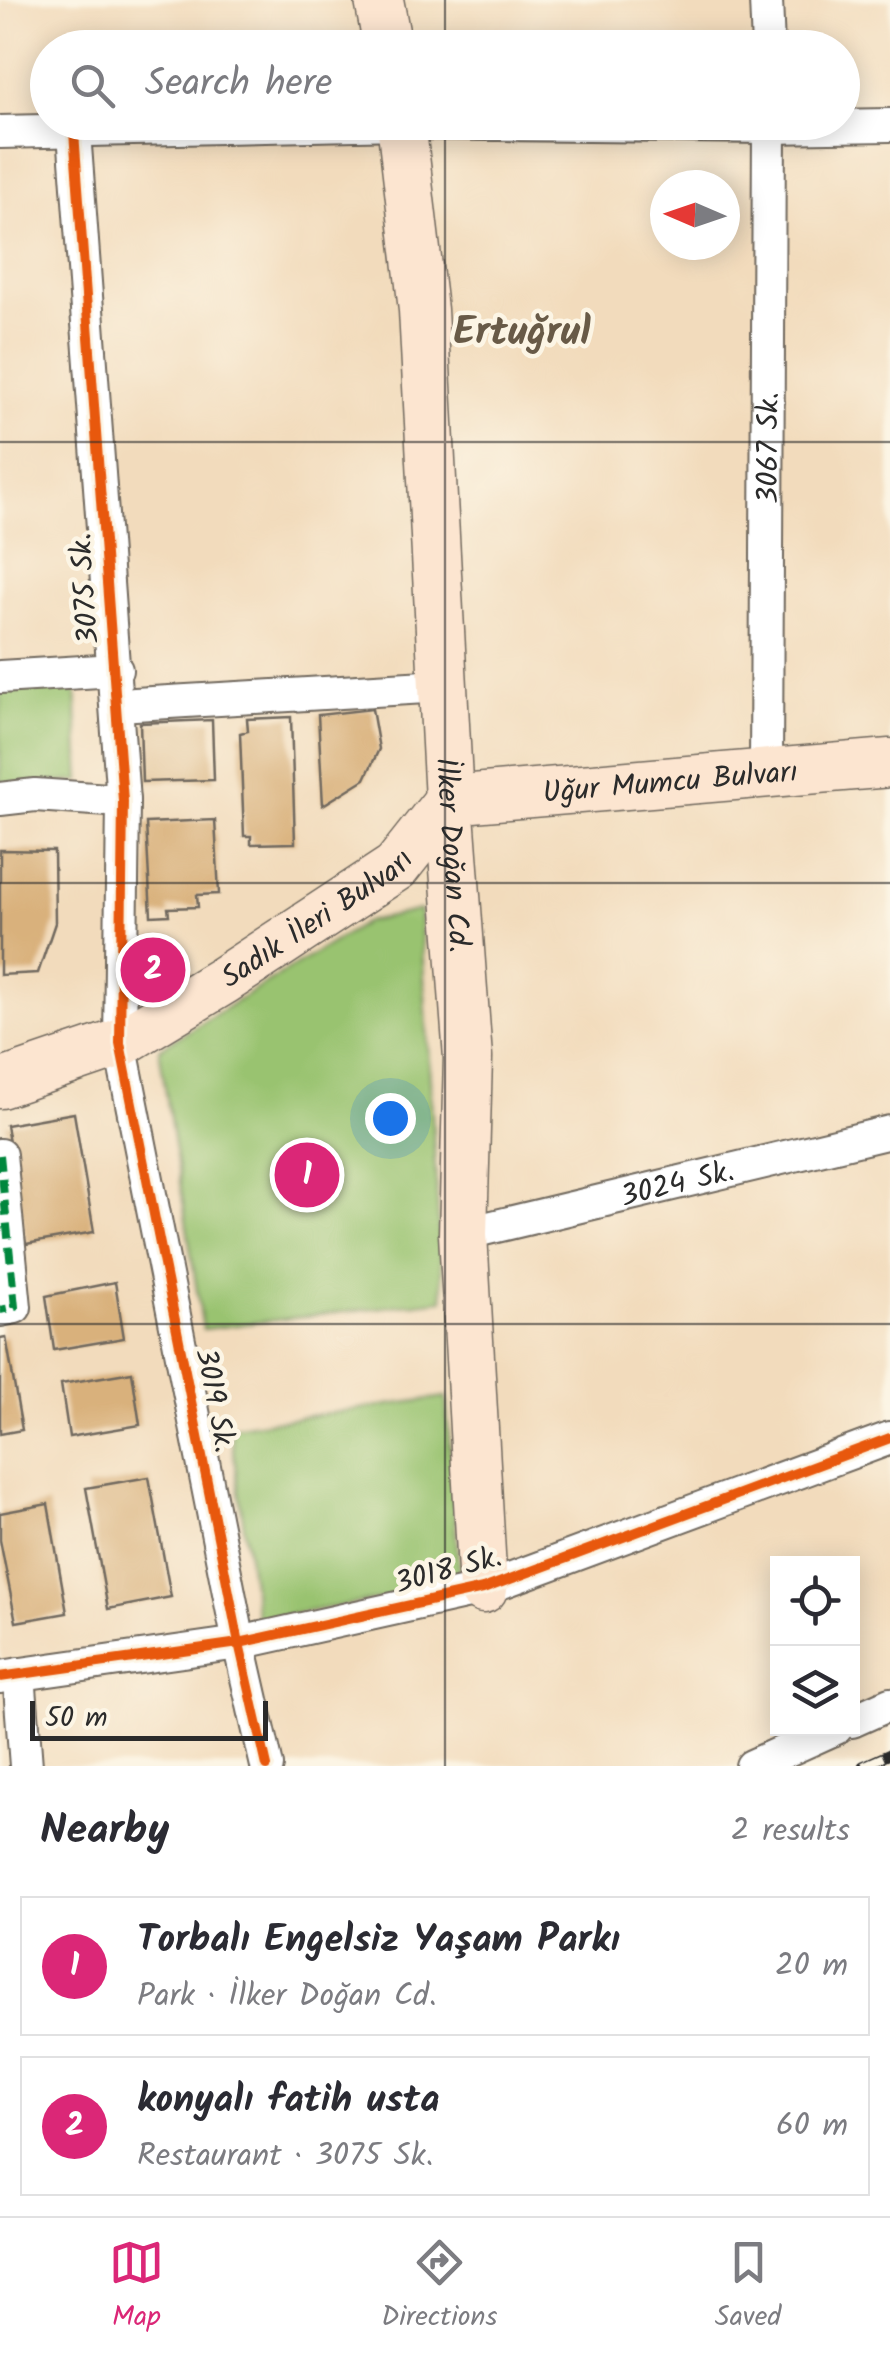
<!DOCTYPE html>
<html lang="en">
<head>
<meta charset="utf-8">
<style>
	:root { --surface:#fff; --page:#f7f7f7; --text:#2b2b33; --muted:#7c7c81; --line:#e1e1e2; --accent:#db2777 }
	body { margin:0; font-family:Kalam,sans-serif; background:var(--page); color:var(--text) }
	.controls { position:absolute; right:30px; bottom:30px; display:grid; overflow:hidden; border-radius:0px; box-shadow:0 5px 25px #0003 }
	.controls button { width:90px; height:90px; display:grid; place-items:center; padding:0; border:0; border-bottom:2px solid var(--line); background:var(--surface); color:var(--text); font:50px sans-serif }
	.compass { position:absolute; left:650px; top:170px; width:90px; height:90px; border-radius:50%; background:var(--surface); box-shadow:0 5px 25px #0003; rotate:272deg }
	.scale { position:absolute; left:30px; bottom:25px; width:238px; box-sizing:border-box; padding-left:10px; border:5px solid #2b2b2b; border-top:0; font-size:28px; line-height:35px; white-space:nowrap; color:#2b2b2b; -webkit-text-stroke:8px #fcf5e5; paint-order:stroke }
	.you { position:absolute; left:390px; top:1118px; width:35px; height:35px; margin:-25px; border:8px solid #fff; border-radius:50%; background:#1a73e8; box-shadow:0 0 0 15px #1a73e833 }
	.badge { display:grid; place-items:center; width:65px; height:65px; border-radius:50%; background:var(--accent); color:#fff; font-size:32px; font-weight:700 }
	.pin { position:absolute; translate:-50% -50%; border:5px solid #fff; box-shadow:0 2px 10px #0006 }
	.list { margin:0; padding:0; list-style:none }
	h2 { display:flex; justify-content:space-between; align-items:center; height:130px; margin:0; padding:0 40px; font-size:42px }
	h2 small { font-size:32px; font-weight:400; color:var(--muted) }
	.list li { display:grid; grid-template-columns:65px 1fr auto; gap:30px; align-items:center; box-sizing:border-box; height:140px; margin:0 20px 20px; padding:0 20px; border:2px solid var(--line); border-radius:0px }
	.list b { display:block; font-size:38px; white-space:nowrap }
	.list p { margin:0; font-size:32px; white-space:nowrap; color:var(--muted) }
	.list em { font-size:32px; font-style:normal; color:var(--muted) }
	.icon { flex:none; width:55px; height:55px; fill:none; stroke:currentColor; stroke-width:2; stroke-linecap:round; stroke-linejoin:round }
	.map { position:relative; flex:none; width:890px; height:1766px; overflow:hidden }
	.search { position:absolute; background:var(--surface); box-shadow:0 5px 25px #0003; left:30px; right:30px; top:30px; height:110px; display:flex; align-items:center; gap:25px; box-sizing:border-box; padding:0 35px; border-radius:55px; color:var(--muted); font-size:38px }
	.sheet { height:450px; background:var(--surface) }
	nav { display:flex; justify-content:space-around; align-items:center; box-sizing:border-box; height:140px; border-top:2px solid var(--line); background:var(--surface); font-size:28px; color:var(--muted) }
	nav a { display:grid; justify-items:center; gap:5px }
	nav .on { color:var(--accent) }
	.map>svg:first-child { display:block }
	.green { fill:#99c370; stroke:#62774e; stroke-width:2.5 }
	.building { fill:#d9b17b }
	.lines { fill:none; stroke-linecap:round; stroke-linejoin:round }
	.minor-casing { stroke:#71695e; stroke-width:36 }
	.secondary-casing { stroke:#71695e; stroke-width:51 }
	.minor { stroke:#fff; stroke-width:32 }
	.secondary { stroke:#fce5d0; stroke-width:48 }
	.rail-casing { stroke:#2b2b2b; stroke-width:11 }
	.rail { stroke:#fcf5e5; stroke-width:8; stroke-dasharray:22; stroke-linecap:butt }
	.quiet { stroke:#00873e; stroke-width:8; stroke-dasharray:15 8; stroke-linecap:butt }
	.cycleway-casing { stroke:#fcf5e5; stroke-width:16 }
	.cycleway { stroke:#e8590c; stroke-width:10 }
	.grid { fill:none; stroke:#2b2b2b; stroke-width:2.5; stroke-opacity:0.55 }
	.labels { text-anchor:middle; stroke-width:9; stroke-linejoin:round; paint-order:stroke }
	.street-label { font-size:30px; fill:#2b2b2b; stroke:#fcf5e5 }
	.district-label { font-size:40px; font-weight:bold; fill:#685a47; stroke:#fcf5e5 }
</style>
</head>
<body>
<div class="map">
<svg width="890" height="1766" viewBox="0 0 890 1766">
	<rect width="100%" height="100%" fill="#fcf5e5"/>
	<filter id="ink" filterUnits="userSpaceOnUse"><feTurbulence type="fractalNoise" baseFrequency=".01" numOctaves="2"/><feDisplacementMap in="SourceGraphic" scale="20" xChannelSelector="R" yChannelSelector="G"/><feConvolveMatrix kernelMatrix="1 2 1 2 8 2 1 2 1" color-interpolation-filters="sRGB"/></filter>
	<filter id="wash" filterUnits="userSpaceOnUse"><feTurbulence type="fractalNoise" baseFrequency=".0048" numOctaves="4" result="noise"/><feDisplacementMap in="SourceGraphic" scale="40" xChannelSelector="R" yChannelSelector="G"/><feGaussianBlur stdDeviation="2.25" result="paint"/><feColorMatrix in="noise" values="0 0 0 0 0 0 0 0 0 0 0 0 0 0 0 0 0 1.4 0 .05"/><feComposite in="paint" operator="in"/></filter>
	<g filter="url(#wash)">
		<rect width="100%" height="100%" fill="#f2dbbc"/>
		<path class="green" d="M76,685L80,781L0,785V690Z
			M420,910L443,1300L203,1329L159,1049L366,922Z
			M446,1397L460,1586L257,1620L230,1427Z"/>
		<g id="blocks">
			<path class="building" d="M372,709L379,749L365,779L323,805L318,715Z
				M291,717L295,843L251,844V836H244L240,733L248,731L247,719Z
				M212,720L214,780L142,782L140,723Z
				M215,820L219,894L197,895L198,907L168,908L169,915L151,916L146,823Z
				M0,850L54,851L55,923L38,973L0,975Z
				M74,1113L94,1232L26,1244L6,1125Z
				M115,1282L124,1338L54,1350L46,1296Z
				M6,1337L22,1430L0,1434V1338Z
				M132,1372L140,1425L69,1437L61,1384Z
				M149,1477L171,1597L108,1609L86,1488Z
				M48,1504L67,1613L16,1622L0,1540V1513Z"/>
		</g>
	</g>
	<g filter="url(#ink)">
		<use href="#blocks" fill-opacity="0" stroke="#71695e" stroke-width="2.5"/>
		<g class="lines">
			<defs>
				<g id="minor">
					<path d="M766,0L768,48"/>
					<path d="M0,132L401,123L769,127L890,125"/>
					<path d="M74,132L123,801L120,1043L239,1643L267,1766"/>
					<path d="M0,677L116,670"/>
					<path d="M118,705L443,686"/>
					<path id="s1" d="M766,773L769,122"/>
					<path d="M0,799L35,795L123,801"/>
					<path d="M0,1155L15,1307L0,1310"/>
					<path id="s2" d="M463,1234L890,1132"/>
					<path d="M19,1674L26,1766"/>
					<path d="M0,1677L239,1643L483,1589L890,1438"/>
					<path d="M852,1721L890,1704"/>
					<path d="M752,1766L836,1728"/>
				</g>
				<g id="secondary">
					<path d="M379,0L388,48"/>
					<path id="s3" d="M401,122L423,310L449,800L468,1058L463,1234L483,1589"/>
					<path id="s4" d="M449,800L890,763"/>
					<path id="s5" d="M0,1084L120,1043L224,980L396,867L449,800"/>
				</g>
			</defs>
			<use href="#minor" class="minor-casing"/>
			<use href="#secondary" class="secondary-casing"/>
			<use href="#minor" class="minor"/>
			<use href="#secondary" class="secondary"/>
			<defs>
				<path id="rail" d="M863,1766L890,1754"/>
			</defs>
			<use href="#rail" class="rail-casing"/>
			<use href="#rail" class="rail"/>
			<path class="quiet" d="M0,1155L15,1307L0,1310"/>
			<defs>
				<path id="cycleway" d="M74,132L123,801L120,1043L239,1643L267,1766
					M0,1677L239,1643L483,1589L890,1438"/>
			</defs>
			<use href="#cycleway" class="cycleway-casing"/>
			<use href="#cycleway" class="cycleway"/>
		</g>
	</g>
	<path class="grid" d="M445,0V48M445,122V1766M0,442H890M0,883H890M0,1324H890"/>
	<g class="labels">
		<g class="street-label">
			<text dy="10" stroke="none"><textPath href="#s1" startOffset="325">3067 Sk.</textPath></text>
			<text transform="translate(84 589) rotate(-94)" y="10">3075 Sk.</text>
			<text dy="10" stroke="none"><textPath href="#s4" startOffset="222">Uğur Mumcu Bulvarı</textPath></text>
			<text dy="10" stroke="none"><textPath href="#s3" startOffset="735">İlker Doğan Cd.</textPath></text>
			<text dy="10" stroke="none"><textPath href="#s5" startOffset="360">Sadık İleri Bulvarı</textPath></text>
			<text dy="10" stroke="none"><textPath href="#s2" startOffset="220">3024 Sk.</textPath></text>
			<text transform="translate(216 1400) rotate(79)" y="10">3019 Sk.</text>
			<text transform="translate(448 1569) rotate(-15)" y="10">3018 Sk.</text>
		</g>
		<g class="district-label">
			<text x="522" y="344">Ertuğrul</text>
		</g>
	</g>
</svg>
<div class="controls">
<button><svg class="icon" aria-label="locate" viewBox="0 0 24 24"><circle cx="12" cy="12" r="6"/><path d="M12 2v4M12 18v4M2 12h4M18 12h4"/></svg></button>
<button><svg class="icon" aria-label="layers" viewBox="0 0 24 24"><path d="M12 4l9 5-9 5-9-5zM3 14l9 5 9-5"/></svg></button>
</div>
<svg class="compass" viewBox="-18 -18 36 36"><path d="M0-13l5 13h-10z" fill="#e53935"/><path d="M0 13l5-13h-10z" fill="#7c7c81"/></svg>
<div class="scale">50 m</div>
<div class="you"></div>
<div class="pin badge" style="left:307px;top:1175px">1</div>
<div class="pin badge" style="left:153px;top:970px">2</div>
<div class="search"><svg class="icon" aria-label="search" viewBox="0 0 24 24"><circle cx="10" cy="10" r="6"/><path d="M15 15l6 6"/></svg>Search here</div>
</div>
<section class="sheet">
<h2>Nearby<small>2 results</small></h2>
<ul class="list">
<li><span class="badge">1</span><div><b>Torbalı Engelsiz Yaşam Parkı</b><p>Park · İlker Doğan Cd.</p></div><em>20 m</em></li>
<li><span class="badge">2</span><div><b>konyalı fatih usta</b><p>Restaurant · 3075 Sk.</p></div><em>60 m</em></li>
</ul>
</section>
<nav>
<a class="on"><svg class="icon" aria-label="map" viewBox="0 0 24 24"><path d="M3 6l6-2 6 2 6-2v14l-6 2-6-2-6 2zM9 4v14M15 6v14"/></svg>Map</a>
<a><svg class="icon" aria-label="directions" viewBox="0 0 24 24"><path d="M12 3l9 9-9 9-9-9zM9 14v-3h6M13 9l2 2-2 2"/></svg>Directions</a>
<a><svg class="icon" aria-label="saved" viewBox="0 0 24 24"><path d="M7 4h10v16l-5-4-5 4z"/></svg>Saved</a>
</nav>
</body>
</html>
